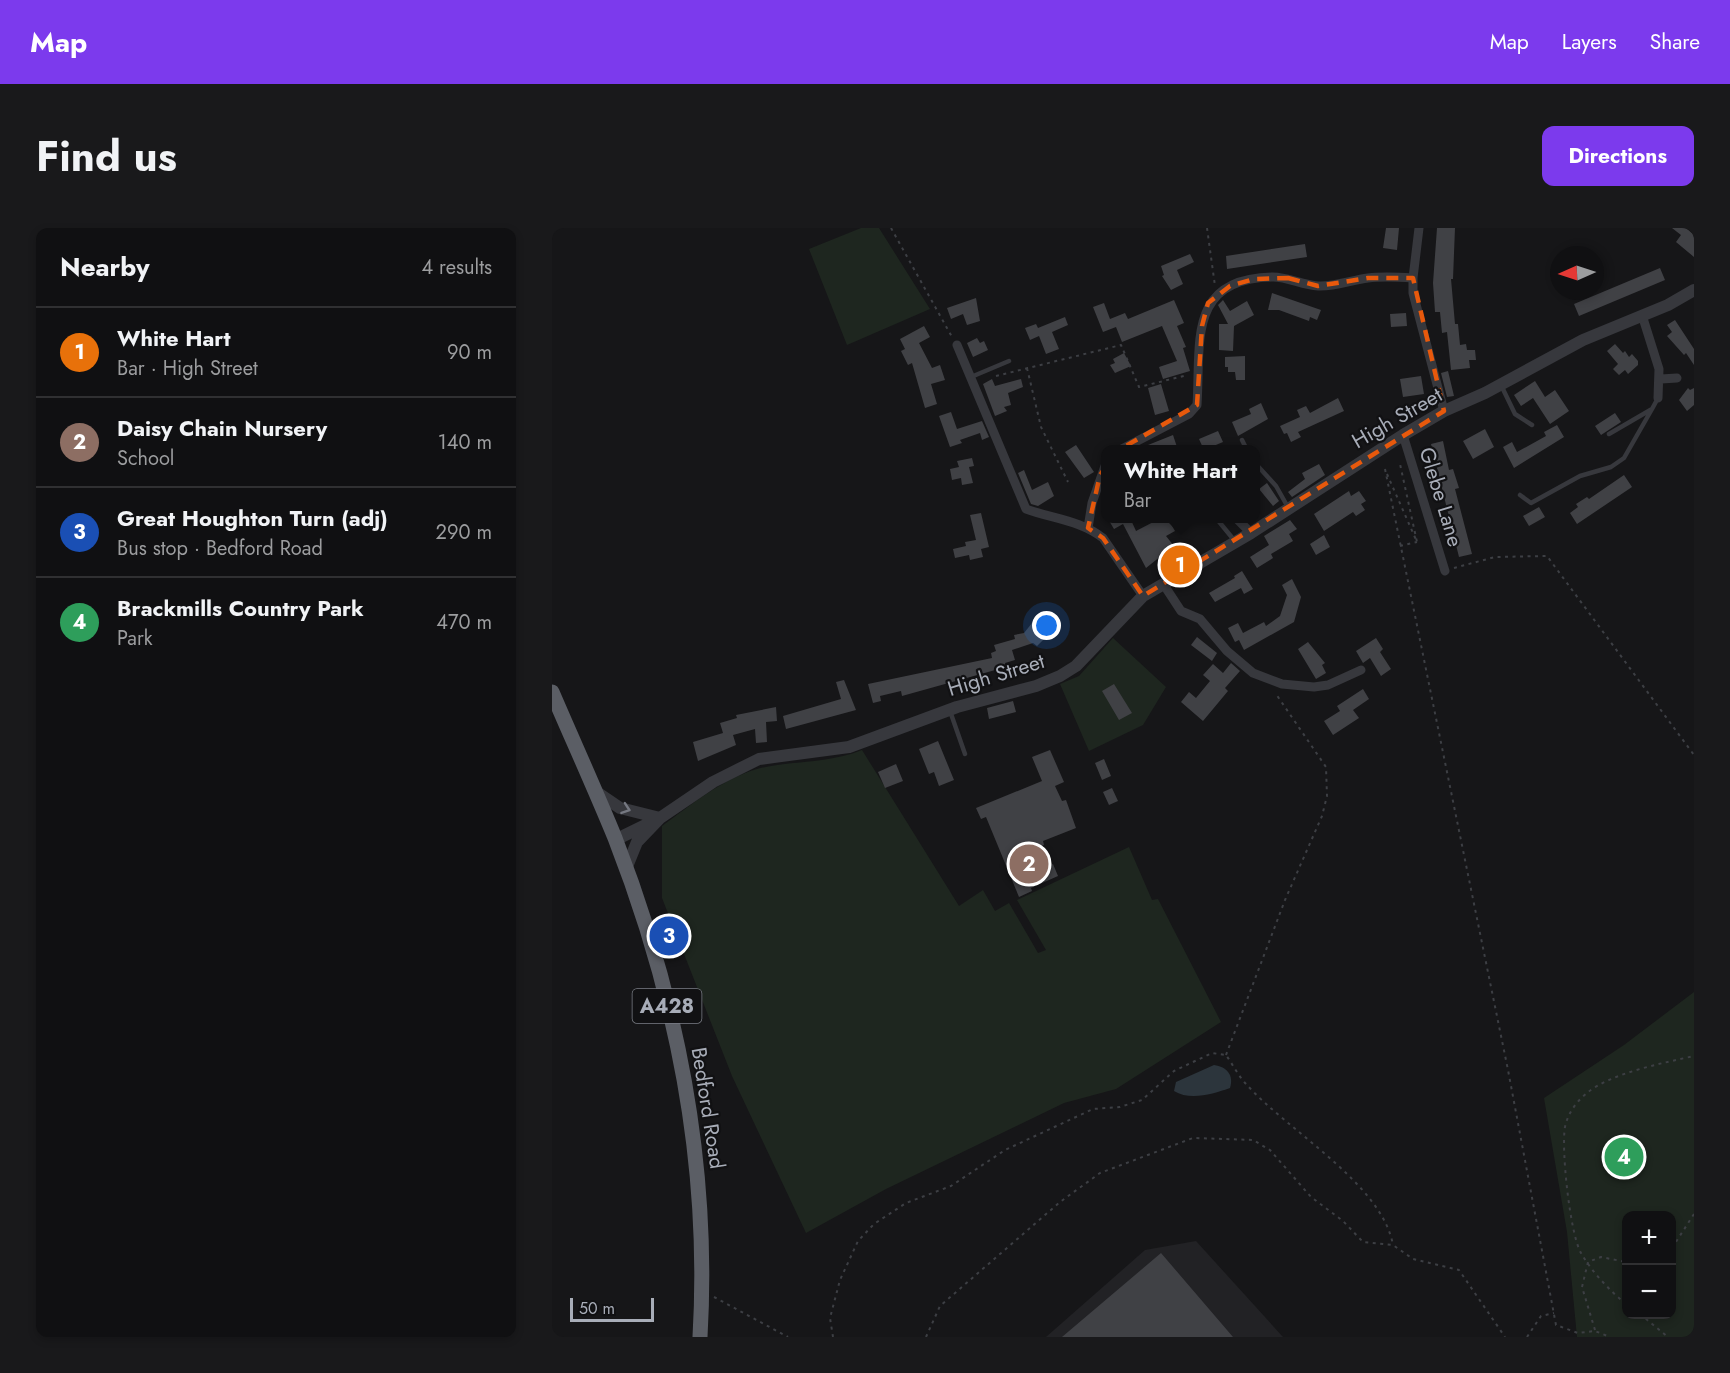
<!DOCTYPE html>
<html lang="en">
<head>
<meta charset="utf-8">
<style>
	:root { --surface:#101012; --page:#19191b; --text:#f1f3f6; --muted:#9c9d9f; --line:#303032; --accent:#7c3aed }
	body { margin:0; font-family:Jost,sans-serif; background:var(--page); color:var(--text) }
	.controls { position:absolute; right:18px; bottom:18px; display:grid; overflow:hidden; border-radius:12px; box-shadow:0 3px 9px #0003 }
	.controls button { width:54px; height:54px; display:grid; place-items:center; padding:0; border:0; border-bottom:2px solid var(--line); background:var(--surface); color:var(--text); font:30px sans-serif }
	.compass { position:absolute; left:998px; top:18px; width:54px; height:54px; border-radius:50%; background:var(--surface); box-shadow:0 3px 9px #0003; rotate:267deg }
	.scale { position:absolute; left:18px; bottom:15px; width:84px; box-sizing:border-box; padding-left:6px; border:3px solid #a8adb8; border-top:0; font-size:16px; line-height:21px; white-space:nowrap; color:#a8adb8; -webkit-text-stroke:4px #111113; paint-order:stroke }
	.you { position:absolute; left:495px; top:398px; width:21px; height:21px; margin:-15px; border:4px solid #fff; border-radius:50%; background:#1a73e8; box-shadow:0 0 0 9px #1a73e833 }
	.badge { display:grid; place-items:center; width:39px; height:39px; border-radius:50%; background:var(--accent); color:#fff; font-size:20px; font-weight:700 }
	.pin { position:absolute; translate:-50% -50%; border:3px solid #fff; box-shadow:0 2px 6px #0006 }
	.popup { position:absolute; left:549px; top:217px; width:159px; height:78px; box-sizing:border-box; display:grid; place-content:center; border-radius:12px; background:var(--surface); filter:drop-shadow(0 2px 4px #0005); font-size:20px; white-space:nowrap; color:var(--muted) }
	.popup b { font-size:22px; color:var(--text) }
	.popup::after { content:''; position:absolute; left:50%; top:100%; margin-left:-12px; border:12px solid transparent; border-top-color:var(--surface) }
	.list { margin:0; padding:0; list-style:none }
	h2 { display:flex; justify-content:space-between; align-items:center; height:78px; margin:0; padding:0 24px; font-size:26px }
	h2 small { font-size:20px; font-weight:400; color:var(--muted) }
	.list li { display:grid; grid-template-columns:39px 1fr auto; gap:18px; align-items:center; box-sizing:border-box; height:90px; padding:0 24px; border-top:2px solid var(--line) }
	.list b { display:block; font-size:22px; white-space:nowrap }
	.list p { margin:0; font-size:20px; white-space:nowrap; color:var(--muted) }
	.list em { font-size:20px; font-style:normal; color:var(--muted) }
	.map { position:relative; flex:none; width:1142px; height:1109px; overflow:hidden; border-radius:12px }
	header { display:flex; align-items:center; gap:36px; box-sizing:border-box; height:84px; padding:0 30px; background:var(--accent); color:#fff }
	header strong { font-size:28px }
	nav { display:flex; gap:33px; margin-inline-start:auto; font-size:21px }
	.intro { display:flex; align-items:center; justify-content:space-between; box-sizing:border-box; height:144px; padding:0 36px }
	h1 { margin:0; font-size:42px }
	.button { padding:15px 27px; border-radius:12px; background:var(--accent); color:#fff; font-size:21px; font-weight:700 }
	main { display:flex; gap:36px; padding:0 36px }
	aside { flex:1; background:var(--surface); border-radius:12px; box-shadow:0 3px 9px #0003 }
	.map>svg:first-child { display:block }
	.built { fill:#222225 }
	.green { fill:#1e261f; fill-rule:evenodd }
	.water { fill:#2c353c }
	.building { fill:#404145 }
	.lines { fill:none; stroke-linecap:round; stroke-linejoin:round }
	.path { stroke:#3d3f44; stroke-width:2; stroke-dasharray:3 4.5; stroke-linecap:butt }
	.service { stroke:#37383d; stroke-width:4.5 }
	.minor { stroke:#37383d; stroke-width:9 }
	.tertiary { stroke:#37383d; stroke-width:12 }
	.trunk { stroke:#5b5e65; stroke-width:15 }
	.oneway { stroke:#757881 }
	.marked { fill:none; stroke:#e8590c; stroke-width:4.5; stroke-dasharray:12 8; stroke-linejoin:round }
	.labels { text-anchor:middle; stroke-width:4.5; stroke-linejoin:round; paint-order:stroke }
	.shield { fill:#111113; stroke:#7b7e86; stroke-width:1.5 }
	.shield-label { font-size:20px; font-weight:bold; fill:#a8adb8 }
	.street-label { font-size:21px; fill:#a8adb8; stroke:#111113 }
</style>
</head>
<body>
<header>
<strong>Map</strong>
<nav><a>Map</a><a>Layers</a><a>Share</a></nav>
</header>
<div class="intro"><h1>Find us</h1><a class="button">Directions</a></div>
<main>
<aside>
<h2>Nearby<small>4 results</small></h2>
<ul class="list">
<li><span class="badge" style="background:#e8710a">1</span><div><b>White Hart</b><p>Bar · High Street</p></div><em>90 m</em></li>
<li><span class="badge" style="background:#8d6e63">2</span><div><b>Daisy Chain Nursery</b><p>School</p></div><em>140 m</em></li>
<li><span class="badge" style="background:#1a4fb4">3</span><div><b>Great Houghton Turn (adj)</b><p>Bus stop · Bedford Road</p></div><em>290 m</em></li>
<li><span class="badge" style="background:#2e9e5b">4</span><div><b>Brackmills Country Park</b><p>Park</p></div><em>470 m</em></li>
</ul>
</aside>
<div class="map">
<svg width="1142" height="1109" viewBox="0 0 1142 1109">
	<rect width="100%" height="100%" fill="#161618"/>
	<path class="built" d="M644,1013L731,1109H494L593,1022Z"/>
	<path class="green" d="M309,0H327L378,81L295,117L257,21Z
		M561,410L614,459L591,497L537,523L508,456L527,448Z
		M310,522L407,678L431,662L443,683L457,675L486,725L494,722L465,672L577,619L600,672L606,671L669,794L564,861L512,875L334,961L254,1005L180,848L110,670V598C139,577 170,551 205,541C240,532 276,536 310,522Z
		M1142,764V1109H1025L1015,1004L992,870L1072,817ZM1074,988H1120V1086H1074Z"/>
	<path class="water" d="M662,837C675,839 682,847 678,860C661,866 638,873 622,863L624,854Z"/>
	<path class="building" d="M834,0H847L845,22L831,20Z
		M885,0H903L901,51H899L903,96H906L908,117L914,116L915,122H923L924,132H917L918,140L899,142L895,104L890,105L888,84H883L881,55Z
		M1120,0H1134L1142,7V29L1124,14L1129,7Z
		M753,16L755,29L675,41L674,28Z
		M638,26L642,34L625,42L631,56L619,62L610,48L612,47L609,38Z
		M1108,40L1113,52L1027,88L1022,76Z
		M720,65L769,82L765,92L758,89L757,93L727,82H716Z
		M424,70L428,93L415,97L411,86L399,91L395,80Z
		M622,72L632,95L625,98L634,119L631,120L638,143L611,151L607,139L625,133L610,98L570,114L564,99L551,104L541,79L552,75L558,91L573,85L576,91Z
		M671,72L678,83L695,73L702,87L682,98L681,123L667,122V96H676L666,77Z
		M854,85L855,98L839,99L838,86Z
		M513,89L516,97L500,104L507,121L494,126L487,108L478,112L473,100L484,96L486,100Z
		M1123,92L1142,121V137L1134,125L1132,127L1115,108L1120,104L1115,97Z
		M372,98L378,109L367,115L380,140L388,137L393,152L379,156L385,176L373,180L360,135L356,137L349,123L353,121L348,111Z
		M425,110L428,115L432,113L436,122L421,129L415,115Z
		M1063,116L1071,125L1073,123L1077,129L1080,126L1086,133V137L1076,146L1073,142L1067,147L1061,141L1066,136L1055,123Z
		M572,125L579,138L563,145L558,137L563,135L561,131Z
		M693,128V152H684L683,144H676V139H673V129Z
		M896,143L902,168L895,169L889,145Z
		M869,148L872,166L851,169L848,151Z
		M440,151L443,158L469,151L471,159L456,165L459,177L452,179L455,183L443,188L431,156Z
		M983,153L993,169L1003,162L1017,183L998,196L981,170L969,178L962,167Z
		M609,156L617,183L603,187L596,160Z
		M1136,160L1138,162L1142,160V177L1135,183L1127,172Z
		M786,170L792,183L746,204L749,209L739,214L735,205L732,206L728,198L748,189L745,182L754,178L758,185Z
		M709,175L716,191L686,208L680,194L699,186L697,181Z
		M399,184L405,201L430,193L437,209L430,212L428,205L408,212L410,215L398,219L387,188Z
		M1063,185L1069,194L1049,207L1043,198Z
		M1005,197L1012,209L962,240L951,219L960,214L965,224L994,208L992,204Z
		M933,201L942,219L921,231L911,213Z
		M666,203L671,214L652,222L647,211Z
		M621,207L625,219L586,222V221Z
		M891,213L897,242L901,241L907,260L903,261L920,326L907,329L879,216Z
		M524,217L542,244L532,250L513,224Z
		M420,230L422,238L417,239L421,255L410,257L409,250L400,252L398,241L407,239L405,233Z
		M767,236L773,247L740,269L736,264L753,251L750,245Z
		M472,242L480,262L496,254L502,268L486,278L479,276L466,245Z
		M1072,247L1080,259L1025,296L1018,285L1026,279L1024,276L1035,269L1037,271Z
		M715,255L727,273L721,278L707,261Z
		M797,263L799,268L807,263L814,273L809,276L813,282L804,288L801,284L772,303L762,286Z
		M987,279L993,289L977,298L971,288Z
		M429,285L437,319L429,321L431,329L418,332L417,327L403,330L401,321L414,318L413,314L424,312L418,287Z
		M556,291H582L579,292L584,303L607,291H616L623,303L614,308L634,333L620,342L609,328L594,340L571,296L562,301Z
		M738,292L745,301L737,306L741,313L719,326L721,330L705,340L698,329L717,317L712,308Z
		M772,307L778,319L764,327L758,316Z
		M690,343L701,361L692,366L689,360L663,374L657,365L683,350L682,348Z
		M740,351L749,369L742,394L692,422L687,412L683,414L676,400L686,395L691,405L712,394L714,398L728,388L735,367L730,357Z
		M480,395L494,409L485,418L481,415L460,422L463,432L453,435L454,439L350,468L349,463L328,468L329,473L321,475L316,456L440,430L439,425L444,423L442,417L463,411L462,407L472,405Z
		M645,409L665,425L660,433L639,417Z
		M824,410L831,421L828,424L839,441L829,448L818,430L811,435L804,423Z
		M756,414L773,435L770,437L774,445L764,451L746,421Z
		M679,435L688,443L673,460L676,463L651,493L629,474L637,464L644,470L658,453L651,447L661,436L671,445Z
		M292,452L304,482L234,501L231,488L289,471L284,454Z
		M562,456L580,485L567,492L550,463Z
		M811,461L817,471L801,482L807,490L781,507L772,493L788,483L785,478Z
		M461,473L464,484L437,491L435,480Z
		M224,479L225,493L214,494L215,514L204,515L203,501L181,507L184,517L146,533L141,514L171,505L168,495L185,490L184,487Z
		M386,513L402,552L387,558L382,544L377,546L367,521Z
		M498,522L512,554L503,558L510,573L514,572L524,600L491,613L492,617L481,622L489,641L501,636L506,648L479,660L480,663L467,669L434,589L429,591L424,580L490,553L480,529Z
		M552,531L559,548L550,552L543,535Z
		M344,536L351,553L333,560L326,544Z
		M560,560L566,573L557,577L551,564Z
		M609,1025L681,1109H510Z"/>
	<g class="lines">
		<path class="path" d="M339,0L400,109
			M655,0L663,58
			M475,140L489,199L516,254
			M444,148L569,117L587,159L636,147
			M833,241L956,842L1004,1097L1026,1105L1043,1103L1058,1109
			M835,246L865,314L848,236
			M848,318L865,314
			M902,340L943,329L995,328L1142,527
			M674,827L733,672L770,588L775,568L774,539L724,466
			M1120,1020L1142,986
			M162,1069L236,1109
			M1074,1076C1058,1063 1040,1044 1029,1025C1018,1006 1009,921 1013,899C1016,885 1024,874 1035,865C1059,845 1111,835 1142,828
			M1088,1086L1116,1109
			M1043,1102L1030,1059L1036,1034L1049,1029L1074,1034
			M281,1109L278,1090L288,1052L306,1013L322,996L354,975L399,958L453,922L541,881L568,879L590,872L622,843L660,825L674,827C681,837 687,849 695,857C736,903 830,956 841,1017
			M374,1109L388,1078L508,974L548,945L641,910L701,912L718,922L759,969L791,993L811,1014L841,1017L861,1031L907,1042L953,1109
			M975,1109L989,1088L1002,1085"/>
		<path class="service" d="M419,149L457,133
			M949,157L963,186L980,197
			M1057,206L1100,181L1106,170
			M690,212L695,222
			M703,235L724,258L737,281
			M968,267L979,275L1028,248L1059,239L1072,230L1100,181
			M664,290L682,312
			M398,483L413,526"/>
		<path class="minor" d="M861,50L867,0
			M1090,87L1107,141L1106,170
			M405,117L474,281C501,291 528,292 551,310L591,368
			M1109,151L1125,150
			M851,207L893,343
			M568,222L637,186L645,177C649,114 635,50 721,49C736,49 750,57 766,58C782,59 800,52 816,50C831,48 846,49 861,50V65L892,183
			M684,290L699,305
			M536,300L540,275L553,238
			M612,357L629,383L648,391L675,423L701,445L730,456L762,459L776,457L809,442"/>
		<path class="tertiary" d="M43,563L68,580L108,590L85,614L74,641
			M63,612L108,590L161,554L207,531L297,519L405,479L484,458L508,448L524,438L591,368L699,305L851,207L892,183L933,165L1031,112L1116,77L1142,62"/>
		<path class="trunk" d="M0,464C21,513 43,561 63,610C125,769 158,938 148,1109"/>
	</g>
	<defs><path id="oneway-chevron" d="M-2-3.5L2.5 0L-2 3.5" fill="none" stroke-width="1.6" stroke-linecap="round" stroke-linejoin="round" transform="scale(1.5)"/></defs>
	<use class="oneway" href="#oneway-chevron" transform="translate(74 581) rotate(19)"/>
	<path class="marked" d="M736,50L766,58L816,50H861L892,183L591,368L551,310L536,300L548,247L565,223L645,177L650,98L656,75L678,58L702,51Z"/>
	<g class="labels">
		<rect class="shield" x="80.5" y="761" width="69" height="34" rx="4.5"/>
		<g class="shield-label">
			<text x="115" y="785">A428</text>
		</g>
		<g class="street-label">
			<text transform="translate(845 190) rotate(-30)" y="7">High Street</text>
			<text transform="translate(889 269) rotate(73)" y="7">Glebe Lane</text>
			<text transform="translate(444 447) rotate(-17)" y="7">High Street</text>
			<text transform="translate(156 880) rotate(81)" y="7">Bedford Road</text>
		</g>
	</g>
</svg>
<div class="controls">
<button>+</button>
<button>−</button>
</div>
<svg class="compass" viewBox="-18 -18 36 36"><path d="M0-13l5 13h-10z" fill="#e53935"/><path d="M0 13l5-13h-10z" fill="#9c9d9f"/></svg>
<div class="scale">50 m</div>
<div class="you"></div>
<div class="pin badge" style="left:628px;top:337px;background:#e8710a">1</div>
<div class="popup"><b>White Hart</b>Bar</div>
<div class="pin badge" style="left:477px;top:636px;background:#8d6e63">2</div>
<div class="pin badge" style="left:117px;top:708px;background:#1a4fb4">3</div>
<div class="pin badge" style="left:1072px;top:929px;background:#2e9e5b">4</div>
</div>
</main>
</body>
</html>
